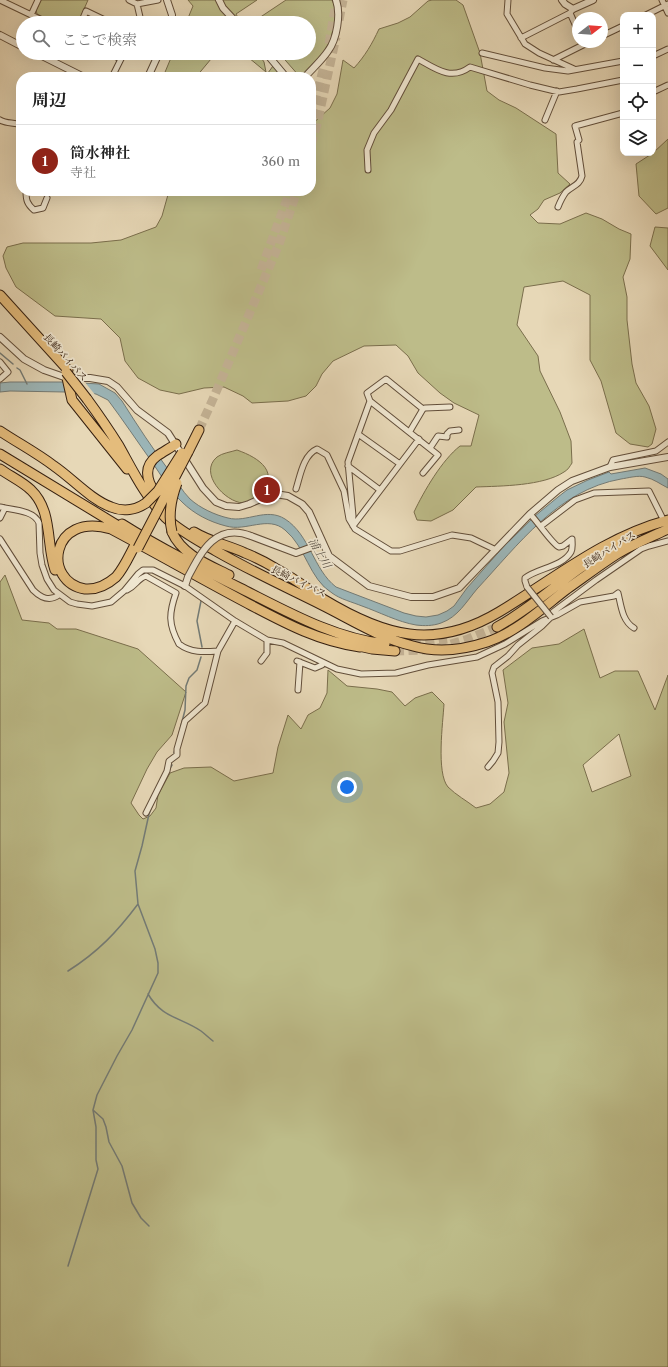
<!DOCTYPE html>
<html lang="ja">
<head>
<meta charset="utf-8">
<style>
	:root { --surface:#fff; --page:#f2f2f2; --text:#222; --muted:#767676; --line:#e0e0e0; --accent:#8f2418 }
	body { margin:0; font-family:"Libre Caslon Text","Noto Serif JP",serif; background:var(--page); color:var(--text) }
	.controls { position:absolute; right:12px; top:12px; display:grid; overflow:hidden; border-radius:8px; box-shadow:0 4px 16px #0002 }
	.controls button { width:36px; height:36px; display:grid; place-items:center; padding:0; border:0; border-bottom:1px solid var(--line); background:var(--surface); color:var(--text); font:20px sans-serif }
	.compass { position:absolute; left:572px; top:12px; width:36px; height:36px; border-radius:50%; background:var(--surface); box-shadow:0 4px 16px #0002; rotate:73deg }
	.you { position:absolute; left:347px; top:787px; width:14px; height:14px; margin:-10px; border:3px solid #fff; border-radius:50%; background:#1a73e8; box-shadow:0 0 0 6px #1a73e833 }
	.badge { display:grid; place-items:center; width:26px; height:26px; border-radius:50%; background:var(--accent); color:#fff; font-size:13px; font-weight:700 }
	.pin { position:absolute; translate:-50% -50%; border:2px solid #fff; box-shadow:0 1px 4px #0006 }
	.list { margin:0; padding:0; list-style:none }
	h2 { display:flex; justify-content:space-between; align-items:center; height:52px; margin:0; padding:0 16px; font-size:17px }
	h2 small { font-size:13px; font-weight:400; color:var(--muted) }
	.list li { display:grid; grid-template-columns:26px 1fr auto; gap:12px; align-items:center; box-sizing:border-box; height:72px; padding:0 16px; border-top:1px solid var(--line) }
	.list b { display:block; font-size:15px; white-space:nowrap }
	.list p { margin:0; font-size:13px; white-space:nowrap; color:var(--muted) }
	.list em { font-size:13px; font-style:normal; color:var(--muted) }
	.icon { flex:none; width:22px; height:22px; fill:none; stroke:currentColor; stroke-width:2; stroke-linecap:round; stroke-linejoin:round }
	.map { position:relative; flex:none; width:668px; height:1367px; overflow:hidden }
	.search { position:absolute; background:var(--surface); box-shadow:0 4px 16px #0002; left:16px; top:16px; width:300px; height:44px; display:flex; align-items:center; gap:10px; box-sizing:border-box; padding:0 14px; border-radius:22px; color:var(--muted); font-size:15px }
	.panel { position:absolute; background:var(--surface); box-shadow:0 4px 16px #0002; left:16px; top:72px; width:300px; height:124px; border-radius:16px }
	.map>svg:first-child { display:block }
	.green { fill:#bdbc89; stroke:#7a6e4c; fill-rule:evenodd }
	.water { fill:#9cb7ba; stroke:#737b76 }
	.pier { fill:#e7d8b7 }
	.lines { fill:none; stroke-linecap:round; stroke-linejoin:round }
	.stream { stroke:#737b76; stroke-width:1.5 }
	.motorway-tunnel { stroke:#c4b396; stroke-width:9; stroke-dasharray:9 4.5; stroke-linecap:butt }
	.minor-casing { stroke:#624e3a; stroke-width:7 }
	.tertiary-casing { stroke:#624e3a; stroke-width:8 }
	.motorway-casing { stroke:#362010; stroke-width:11 }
	.minor { stroke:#efe6d0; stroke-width:5 }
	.tertiary { stroke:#efe6d0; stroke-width:6 }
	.motorway { stroke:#e4bc7c; stroke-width:9 }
	.minor-bridge-casing { stroke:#624e3a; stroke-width:7; stroke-linecap:butt }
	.tertiary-bridge-casing { stroke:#624e3a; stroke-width:8; stroke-linecap:butt }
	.motorway-bridge-casing { stroke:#362010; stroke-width:11; stroke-linecap:butt }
	.minor-bridge { stroke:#efe6d0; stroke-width:5 }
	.tertiary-bridge { stroke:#efe6d0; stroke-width:6 }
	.motorway-bridge { stroke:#e4bc7c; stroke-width:9 }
	.labels { text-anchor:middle; stroke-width:3.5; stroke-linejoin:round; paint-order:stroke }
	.street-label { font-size:10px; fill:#362010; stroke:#efe6d0 }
	.water-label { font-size:11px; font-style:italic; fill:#554d43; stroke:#efe6d0 }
</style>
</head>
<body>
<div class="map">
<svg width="668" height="1367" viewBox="0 0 668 1367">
	<rect width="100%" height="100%" fill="#e7d8b7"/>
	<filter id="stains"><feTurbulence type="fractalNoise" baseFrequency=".005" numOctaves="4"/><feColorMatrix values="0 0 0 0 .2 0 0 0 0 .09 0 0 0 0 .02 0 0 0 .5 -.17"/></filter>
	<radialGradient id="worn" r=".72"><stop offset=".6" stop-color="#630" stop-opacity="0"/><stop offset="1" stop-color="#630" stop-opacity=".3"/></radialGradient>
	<path class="green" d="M41,0H88L78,23H55L37,14L36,10Z
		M188,0H257L236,14L241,23H186L193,6Z
		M286,0H332C336,8 336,16 334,25C329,51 319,59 302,77H300L279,53H309V23H256V20Z
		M432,0H456L463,5L480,53L487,91L499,100L516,108L556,134L558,173L570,184L560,193L544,200L538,209L530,215L538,223L560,224L586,213L602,219L619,229L631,234L630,259L623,277L627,297V320L632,364L636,383L649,406L656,429L652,444L648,447L630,444L616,433L601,381L590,360V295L563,281L524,287L517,325L538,356L540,371L560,412L571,441L572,463C570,466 568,470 564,472C543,486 501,486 476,487L453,510L431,521L417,520L414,512C424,491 442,460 460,446H471L479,415L454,403L440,393L418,373L408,356L396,345L364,346L333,361L322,374L316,386L306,396L288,401L252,403L243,396L224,387L204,388L179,394L160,390L138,378L125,361L120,338L101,319L55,316L16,287L6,268L3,256L7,247L23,243H91L121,240L156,227L162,216L169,191H311V125L330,108L337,94L343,60L354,68C365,56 372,44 379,29L398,23L410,17L428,1Z
		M173,53H216L196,77H163Z
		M243,53H258L264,62L266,72Z
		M273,66L283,77H265Z
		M668,139V208L656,214L639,196L636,164L653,153Z
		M655,227L668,228V270L650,246Z
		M237,450C260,458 281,473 259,495C256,499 248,503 243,503C225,502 198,473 217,457C222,453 231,452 237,450Z
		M5,575L22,620L49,623L57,629H76L138,649L186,692L172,735L157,752L147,769L131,803L139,815L143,819L150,816L156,808L158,795L170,773L184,768L211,767L234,781L273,773L278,747L288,715L301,729L308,715L320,708L327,693L328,670L347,686L377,689L392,692L405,706L415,698L432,692L444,704C443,722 436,773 448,787C456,795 467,801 476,808L490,804L504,792L509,773L504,722L508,703L503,670L532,648L559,644L584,629L600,678L615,671H638L655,710L668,675V1367H0V582ZM619,734L631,776L592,792L583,765Z"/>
	<path class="water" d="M10,382H66L99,384L115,393L122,401C137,425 153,449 170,472C177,481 182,491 190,499C200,508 215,515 228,518C247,523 266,507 285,519C310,535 313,569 336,587L404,613L416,616L426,617L438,615L447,611L454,606L467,588L505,545L535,516L558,497L567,490L588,480L609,472L611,474L645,468L661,474L668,479V488C660,484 654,479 645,477C638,475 628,478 621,479C558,490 518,545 477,589C466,602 458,617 441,623C433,626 424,626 416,625C398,622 379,612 362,606C352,602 340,599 332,593C309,579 306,547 285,530C268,515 246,532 226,526C210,522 194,514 182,502C170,491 161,475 152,462C137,441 123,420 108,400L96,394L65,392L10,391L0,392V383Z"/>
	<path class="pier" d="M84,381L96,396L79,395L71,382Z"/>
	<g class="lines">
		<path class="stream" d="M0,353L13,364
			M17,368L20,370L27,384
			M201,601L197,621L202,647
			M174,753L185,710L186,686L189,678L197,670L201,657
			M169,770L172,765
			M68,971C98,952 117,932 138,904
			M148,994C162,1018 180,1017 201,1031C205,1034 209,1038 213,1041
			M93,1110L103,1119L106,1127L109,1142L122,1166L132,1203L141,1218L149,1226
			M68,1266L98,1169L96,1160V1127L93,1110L97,1095L117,1056L132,1030L158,973V963L155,949L138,904L135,871L142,846L149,814L153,804"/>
		<path class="motorway-tunnel" d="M339,20L343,0
			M329,44L335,9
			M311,117L324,66
			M311,145L317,124L336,37
			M261,270L290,191
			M199,430L213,399L279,244L297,191
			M385,644H414L447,639
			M438,648L468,639L497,627
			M395,651L425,650"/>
		<defs>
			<path id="minor" d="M0,0L48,23
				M129,0L137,4L140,17L139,23
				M508,0L507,14L525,44L539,53L574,69
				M662,0L668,13
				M137,4L158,0
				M570,13L578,31
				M31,15L38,0
				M646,15L668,4
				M81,23L86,11L111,23
				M602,36L623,26
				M521,38L570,13L573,9
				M108,53L121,59
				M482,53L545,68L568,71L623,61
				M653,56L668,49
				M553,60L589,42
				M112,77L124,53
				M653,92L668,85
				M0,120C6,124 14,122 21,125
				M545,120L557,91
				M368,170L367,150L374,133L391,110L418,59C436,69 451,81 470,67L530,85L559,92L577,89L623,80
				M26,191C26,200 27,204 34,210L43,208L47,198
				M558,207C560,202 563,196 566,192C572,186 580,185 582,176L577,142L579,140L575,126L623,113
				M0,362L8,372L0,379
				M370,401L348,462L353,516L352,524L355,529L391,551H400L452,535L471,538L496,550
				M423,409L425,408L450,407
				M410,431L423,409L386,379L367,393L370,401L438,455L423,473
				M358,434L400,464
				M430,448L438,436L447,437V434L450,431L459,430
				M348,466L380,490
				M610,467L613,460L656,451L668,442
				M296,489C300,477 303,455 317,449L327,455L344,491L349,519L352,524
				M0,507C12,510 34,510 39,523L40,553L42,565L47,579L54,590L70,602L77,604L92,606L111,602L124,591L138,574L143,570H153L185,586L235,621L267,640L283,643L337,669L361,674L396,673L428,665L477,657L505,644L542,621L557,615L580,602L614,596L618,593C621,605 622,621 634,628
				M0,518L5,508
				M353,526L419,439
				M541,526L575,500L594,493L649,491L662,517
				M0,539L33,590C41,598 49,602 59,595
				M527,587L525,581V578C538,568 562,567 571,552C573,548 572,543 572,539L563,546L559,547C552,544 538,522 530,514
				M127,590C136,586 137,579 146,576L176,593C169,613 168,624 179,644C191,653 204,652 218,651
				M261,661L267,653V640
				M297,661L315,668L322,665L323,663
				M298,690L300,662
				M488,767L493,761L498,753L499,742L498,702L492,673L494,667L508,656L518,645L542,626L551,617L553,612L596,580L641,549L649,546L668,541
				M146,813L167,771L169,761L177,755V749L185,721L205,703L218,651L235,621"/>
			<path id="tertiary" d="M167,0L172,15V23
				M219,0L223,8L237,23
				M562,0L565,4L573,9L593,0
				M0,35L23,47
				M36,53L84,77
				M266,53L286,77
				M148,77L159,53
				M305,77C313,68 322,60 328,51C337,39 341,14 336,0
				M0,337L24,359L44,370L67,378H90L108,381L117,387L137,410L168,433L203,488L216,502L226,506L239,507L249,504L267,496L275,494L288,496L302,504L309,512L329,556L369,586L411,597H433L459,588L530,514L558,490L572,481L610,467L668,457
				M251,536L296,553L323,543
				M185,586L188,577"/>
			<path id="motorway" d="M0,295L68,370
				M67,378L72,400L127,469
				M87,399C98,414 109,430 119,446C133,471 146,498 166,518C181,532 199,541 216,551C251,571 286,587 322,605C352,620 380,638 413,646C437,653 463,650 487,642C517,632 542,608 567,589C584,577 600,565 617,554C633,544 651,537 668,529
				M0,431C18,443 37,453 54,466C73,479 90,499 111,507C123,512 136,510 146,503
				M188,452L199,430
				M0,454L125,530
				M0,469C10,476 23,482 31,490C53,511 46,544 55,570
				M167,508C155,494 136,472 157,456C163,452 170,448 176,444
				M122,524C160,548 200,568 240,588C286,611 333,638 385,644
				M172,532C182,555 209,565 229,575
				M194,532C210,542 228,545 245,553C255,557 265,562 275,568C292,577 307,588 323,599C384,636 434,651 499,612C554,579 604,537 668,520
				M135,545C129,556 124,568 116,577C108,584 97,590 85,589C42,582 50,511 111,529C156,553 200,578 245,602C283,622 317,641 360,647
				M497,627C525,612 550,590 576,571C591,560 608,552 624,544
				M354,645L372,649L395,651"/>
		</defs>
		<use href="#minor" class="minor-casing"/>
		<use href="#tertiary" class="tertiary-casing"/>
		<use href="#motorway" class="motorway-casing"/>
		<use href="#minor" class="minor"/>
		<use href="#tertiary" class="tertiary"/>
		<use href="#motorway" class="motorway"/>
		<defs>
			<path id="minor-bridge" d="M527,587L551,617"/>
			<path id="tertiary-bridge" d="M188,577C201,552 216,522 251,536"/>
			<path id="motorway-bridge" d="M66,372L87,399
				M146,503L158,491L182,453
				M172,532C168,516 171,499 177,483
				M138,548L188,452"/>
		</defs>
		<use href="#minor-bridge" class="minor-bridge-casing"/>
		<use href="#tertiary-bridge" class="tertiary-bridge-casing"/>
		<use href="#motorway-bridge" class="motorway-bridge-casing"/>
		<use href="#minor-bridge" class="minor-bridge"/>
		<use href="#tertiary-bridge" class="tertiary-bridge"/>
		<use href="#motorway-bridge" class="motorway-bridge"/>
	</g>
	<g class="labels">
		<g class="street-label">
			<text transform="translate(66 357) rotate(48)" y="4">長崎バイパス</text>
			<text transform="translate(609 549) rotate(-32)" y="4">長崎バイパス</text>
			<text transform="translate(299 581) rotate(26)" y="4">長崎バイパス</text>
		</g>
		<g class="water-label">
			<text transform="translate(320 553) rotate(60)" y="4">浦上川</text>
		</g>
	</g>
	<rect width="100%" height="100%" filter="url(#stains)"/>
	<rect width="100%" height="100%" fill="url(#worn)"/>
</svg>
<div class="controls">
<button>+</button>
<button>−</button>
<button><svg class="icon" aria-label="locate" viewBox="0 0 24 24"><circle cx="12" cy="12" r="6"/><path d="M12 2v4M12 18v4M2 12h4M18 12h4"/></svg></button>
<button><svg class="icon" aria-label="layers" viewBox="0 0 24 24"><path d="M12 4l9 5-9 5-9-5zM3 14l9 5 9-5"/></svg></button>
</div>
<svg class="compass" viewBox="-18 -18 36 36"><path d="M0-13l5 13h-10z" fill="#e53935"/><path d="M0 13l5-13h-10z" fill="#767676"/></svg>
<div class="you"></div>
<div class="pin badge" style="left:267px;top:490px">1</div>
<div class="search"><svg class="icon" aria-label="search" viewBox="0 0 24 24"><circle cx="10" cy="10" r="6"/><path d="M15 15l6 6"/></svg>ここで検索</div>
<section class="panel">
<h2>周辺<small></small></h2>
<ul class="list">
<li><span class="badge">1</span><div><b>筒水神社</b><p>寺社</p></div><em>360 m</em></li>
</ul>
</section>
</div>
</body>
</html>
